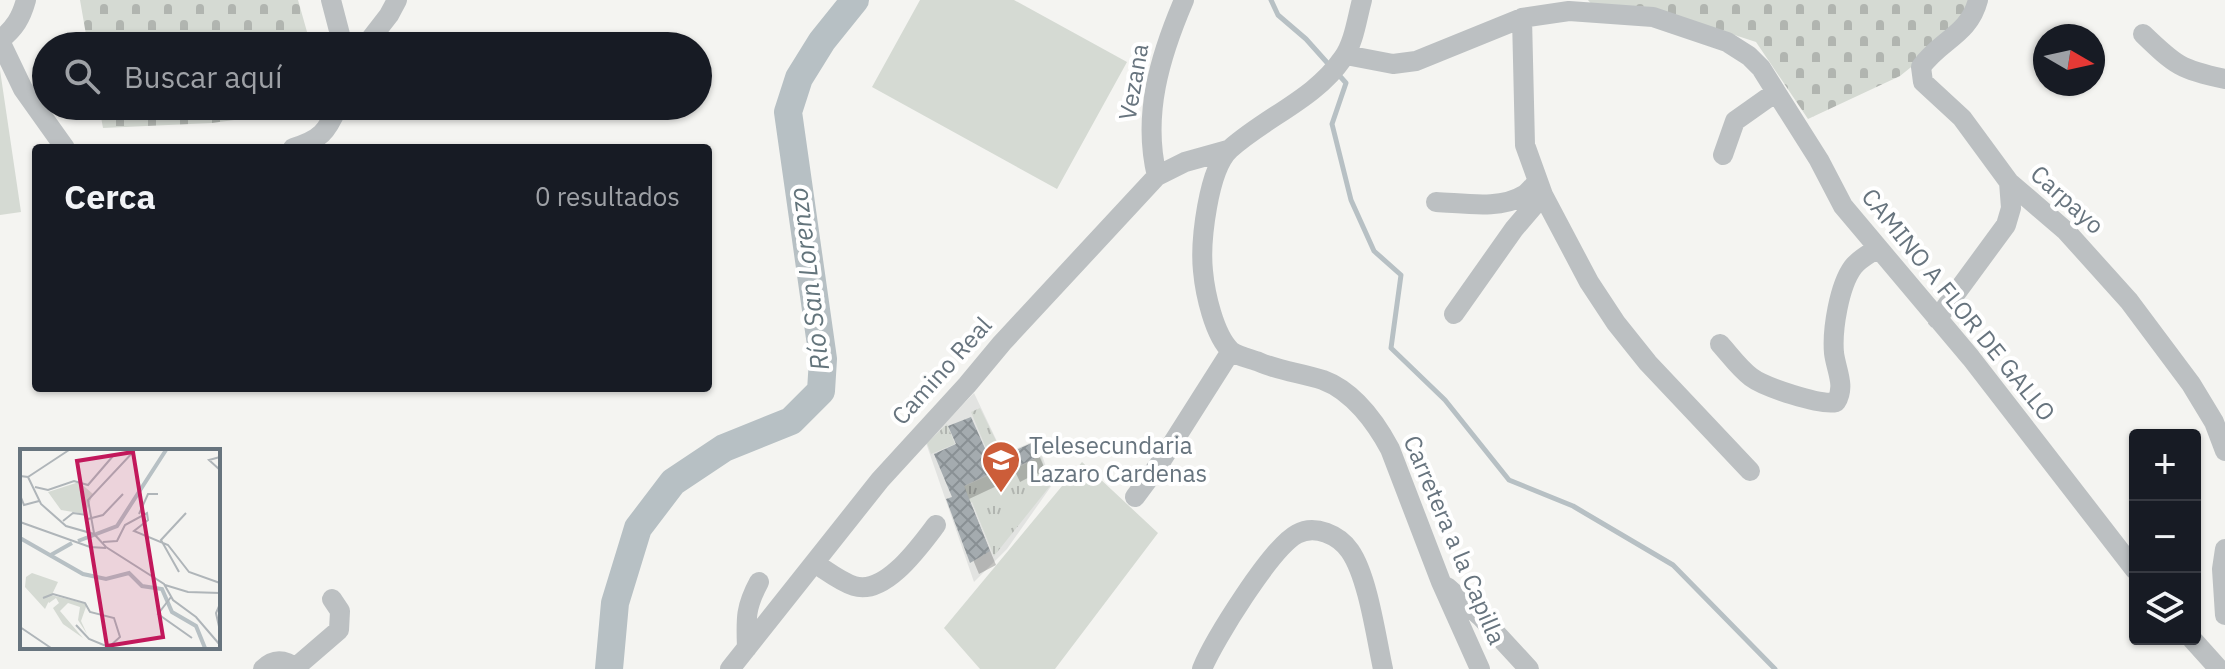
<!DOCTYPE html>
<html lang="es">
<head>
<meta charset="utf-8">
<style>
	:root { --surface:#171b24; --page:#242831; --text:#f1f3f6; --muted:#9ea1a6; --line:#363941 }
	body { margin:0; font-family:"IBM Plex Sans",sans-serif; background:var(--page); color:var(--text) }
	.controls { position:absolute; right:24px; bottom:24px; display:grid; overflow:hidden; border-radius:8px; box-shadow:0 2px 6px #0004 }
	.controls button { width:72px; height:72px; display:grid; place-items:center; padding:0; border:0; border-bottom:2px solid var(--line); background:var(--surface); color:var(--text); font:40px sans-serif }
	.compass { position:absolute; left:2033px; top:24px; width:72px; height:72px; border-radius:50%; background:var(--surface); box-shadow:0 2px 6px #0004; rotate:99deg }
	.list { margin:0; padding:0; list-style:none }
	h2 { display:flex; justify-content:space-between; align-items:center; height:104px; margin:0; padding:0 32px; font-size:34px }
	h2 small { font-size:26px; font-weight:400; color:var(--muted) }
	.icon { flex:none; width:44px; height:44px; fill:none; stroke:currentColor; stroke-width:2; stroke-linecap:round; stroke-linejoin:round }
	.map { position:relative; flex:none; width:2225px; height:669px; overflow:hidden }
	.search { position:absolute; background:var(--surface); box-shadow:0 2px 6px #0004; left:32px; top:32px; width:680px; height:88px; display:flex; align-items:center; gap:20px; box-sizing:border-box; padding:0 28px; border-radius:44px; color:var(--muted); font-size:30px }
	.panel { position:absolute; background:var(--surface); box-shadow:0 2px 6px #0004; left:32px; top:144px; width:680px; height:248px; border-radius:8px }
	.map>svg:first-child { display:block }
	.built { fill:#e2e3e1 }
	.green { fill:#d5dad3 }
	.cemetery { fill:url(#cemetery-stones) }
	.park { fill:url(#park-tufts) }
	.shadow { fill:#0003 }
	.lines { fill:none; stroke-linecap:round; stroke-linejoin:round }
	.stream { stroke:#b7c0c4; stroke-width:5 }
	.river { stroke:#b7c0c4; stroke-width:28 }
	.building { fill:url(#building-cross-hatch) }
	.minor { stroke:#bcc0c2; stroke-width:20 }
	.labels { text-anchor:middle; stroke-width:8; stroke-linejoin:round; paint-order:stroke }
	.street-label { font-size:24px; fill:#67747e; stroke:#fff }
	.poi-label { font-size:24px; fill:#67747e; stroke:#fff; text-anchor:start }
	.water-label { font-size:26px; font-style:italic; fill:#63747b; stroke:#fff }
	.inset-river { fill:none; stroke:#b7c0c4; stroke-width:4 }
	.inset-road { fill:none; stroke:#afb5b9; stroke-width:2 }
	.view { fill:#c2185b; fill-opacity:0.15; stroke:#c2185b; stroke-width:4 }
	.inset-edge { fill:none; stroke:#67747e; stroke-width:4 }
</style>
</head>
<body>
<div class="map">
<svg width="2225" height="669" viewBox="0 0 2225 669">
	<defs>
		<pattern id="cemetery-stones" width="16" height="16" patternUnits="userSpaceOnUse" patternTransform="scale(2)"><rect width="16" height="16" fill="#d5dad3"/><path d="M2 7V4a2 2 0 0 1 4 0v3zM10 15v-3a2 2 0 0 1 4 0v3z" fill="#b1b5b0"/></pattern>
		<pattern id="park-tufts" width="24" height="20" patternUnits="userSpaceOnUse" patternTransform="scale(2)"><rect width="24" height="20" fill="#d5dad3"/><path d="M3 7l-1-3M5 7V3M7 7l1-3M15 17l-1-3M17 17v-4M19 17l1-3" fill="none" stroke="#b1b5b0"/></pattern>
		<pattern id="building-cross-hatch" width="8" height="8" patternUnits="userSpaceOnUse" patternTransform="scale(2)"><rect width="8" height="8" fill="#a4abaf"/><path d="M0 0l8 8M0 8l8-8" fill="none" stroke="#899094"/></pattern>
	</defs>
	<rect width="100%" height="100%" fill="#f4f4f1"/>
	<path class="built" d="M974,393L1003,454L1037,440L1052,485L1007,549L974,582L926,443Z"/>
	<path class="green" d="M920,0H1014L1127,62L1057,189L872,87Z
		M0,70L21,212L0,215Z
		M1082,462L1158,533L1055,669H980L944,628Z"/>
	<path class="cemetery" d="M80,0H298L311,46H88Z
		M1588,0H1972L1966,23L1900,76L1808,119L1756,42L1649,7L1592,5Z
		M99,106H323L324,108L212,123L103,128Z"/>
	<path class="park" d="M980,408L1011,471L1041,456L1050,486L994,556L972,502L962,506L956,490L996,472L971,412Z
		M947,424L955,444L931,454L927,443Z"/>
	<path class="shadow" d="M971,419L1001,484L969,499L996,565L979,574L948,500L955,498L959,446Z
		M1034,444L1045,469L1020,482L1008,456Z"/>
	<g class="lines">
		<path class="stream" d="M1271,0L1278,15L1306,39L1331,67
			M1338,74L1346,83L1332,124L1351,200L1374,251L1401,275L1391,348L1445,400L1509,480L1573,506L1673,565L1775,669"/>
		<path class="river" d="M609,669L615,603L638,528L673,482L724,448L791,421L821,391L823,359L788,112L799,78L822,41L855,0"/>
	</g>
	<path class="building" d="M971,417L995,471L964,486L990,551L970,563L946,499L952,497L934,454L956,444L948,426Z
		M1034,442L1039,456L1011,470L1005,455Z"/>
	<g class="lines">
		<path class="minor" d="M331,0L343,46
			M1362,0C1357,18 1354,43 1343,58C1315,99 1267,116 1230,149C1208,169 1200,242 1203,271C1205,293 1214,335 1231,351C1237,356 1251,359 1259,362C1279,371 1302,373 1323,380C1353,391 1376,423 1390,449L1441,582L1480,669
			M1978,0C1969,35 1940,40 1921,67L1923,82L1962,118L2009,182L2066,231L2129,301L2191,384L2214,422L2225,451
			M1522,18L1525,145L1543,195L1589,282L1616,323L1648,363L1750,471
			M2143,34C2175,65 2181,70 2225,79
			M0,40C15,28 21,18 26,0
			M0,41L23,89L65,148
			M365,46L389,15L397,0
			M1346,55L1393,64L1416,61L1522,18L1569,11L1653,17L1727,42L1749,56L1761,68L1776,92L1819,160L1843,206L1971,358L2135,570
			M293,148C320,140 327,132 338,106
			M1723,155L1735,121L1776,92
			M1157,176C1142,115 1160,56 1184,0
			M1436,202C1463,203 1501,210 1524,195C1529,192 1534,185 1538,181
			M1454,314L1514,229L1543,195
			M1937,319L2006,225L2011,208L2009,182
			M1720,344C1730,355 1739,368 1751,377C1764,387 1821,406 1836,402C1846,386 1836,370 1834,353C1832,330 1839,286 1853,267C1859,259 1869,254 1878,248
			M1135,497L1158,466L1231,351
			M2225,549L2222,569L2225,615
			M816,564C827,571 841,582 854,586C885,596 920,546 936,525
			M1447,587L1481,617L1529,669
			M2192,639L2219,669
			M747,648C746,619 745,608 759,582
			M296,667L339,630L340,611L332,599
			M263,669C275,657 286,660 298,669
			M730,669L880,480L967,385L1002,343L1157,176L1185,162L1228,150
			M1202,669C1214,640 1271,548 1297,534C1315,524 1339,535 1350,551C1368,577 1376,637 1383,669"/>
	</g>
	<defs>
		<symbol id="school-pin" viewBox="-11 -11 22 30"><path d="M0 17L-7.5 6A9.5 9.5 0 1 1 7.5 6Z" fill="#cc5d39" stroke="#fff"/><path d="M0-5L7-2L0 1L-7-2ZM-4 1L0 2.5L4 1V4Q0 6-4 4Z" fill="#fff"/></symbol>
	</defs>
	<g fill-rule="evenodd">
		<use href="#school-pin" x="979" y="438" width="44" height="60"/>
	</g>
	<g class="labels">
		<g class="street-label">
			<text transform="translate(1134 82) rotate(-80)" y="8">Vezana</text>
			<text transform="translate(2067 200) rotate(42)" y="8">Carpayo</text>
			<text transform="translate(1958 305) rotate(51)" y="8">CAMINO A FLOR DE GALLO</text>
			<text transform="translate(942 371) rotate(-48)" y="8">Camino Real</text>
			<text transform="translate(1454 540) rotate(67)" y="8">Carretera a la Capilla</text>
		</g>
		<g class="poi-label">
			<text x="1029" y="454">Telesecundaria<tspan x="1029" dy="28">Lazaro Cardenas</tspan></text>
		</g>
		<g class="water-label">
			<text transform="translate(809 279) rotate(-97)" y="9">Río San Lorenzo</text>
		</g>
	</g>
	<g transform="translate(20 449)">
		<rect width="200" height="200" fill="#f4f4f1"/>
		<path d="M59,33L73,45L65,65L41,61L28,43ZM12,124L38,133L25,160L5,138L6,128Z" fill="#d5dad3"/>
		<path d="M31,146L67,155L61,172L67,185L58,171L60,158L48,154L40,162L63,189L43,175L33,159L39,154L36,149L29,154L26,149Z" fill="#d5dad3"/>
		<path class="inset-river" d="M0,89L63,125L86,130L109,124L122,137L142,140L152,163L176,177L185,199M58,92L97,77L146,1M29,107L52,94"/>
		<path class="inset-road" d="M200,8L189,11L200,21M0,27L8,28L21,55L46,77L74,85L86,98L144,135L153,151L176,168L200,196M8,28L49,1M15,38L28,41L54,32L68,36L93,7L115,1M0,46L4,56L19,52M119,65L128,45H138M68,70L83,66L103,45M43,72L53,64L67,66M0,73L70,98L86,99M74,84L68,51L115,1M83,93L97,92L105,76L127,64L128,71L114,82L148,96L169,123L200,134M159,123L141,91L166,64M145,136L168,143L200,144M151,148L138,165L172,189M23,149L33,145L65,154L70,163L94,169L100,188L90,197M200,155L196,164L200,182M56,176L69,190L91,199M0,178L31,199"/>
		<path class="view" d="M113,3L143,188L87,197L57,12Z"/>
		<rect width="200" height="200" class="inset-edge"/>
	</g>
</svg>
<div class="controls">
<button>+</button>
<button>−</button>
<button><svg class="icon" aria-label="layers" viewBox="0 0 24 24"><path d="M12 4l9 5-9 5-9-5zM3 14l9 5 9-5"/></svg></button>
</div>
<svg class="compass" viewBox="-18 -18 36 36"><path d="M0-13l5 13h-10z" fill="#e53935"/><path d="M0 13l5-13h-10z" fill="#9ea1a6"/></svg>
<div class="search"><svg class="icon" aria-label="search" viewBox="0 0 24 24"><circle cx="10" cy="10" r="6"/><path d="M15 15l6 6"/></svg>Buscar aquí</div>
<section class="panel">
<h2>Cerca<small>0 resultados</small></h2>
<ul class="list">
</ul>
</section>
</div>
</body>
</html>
